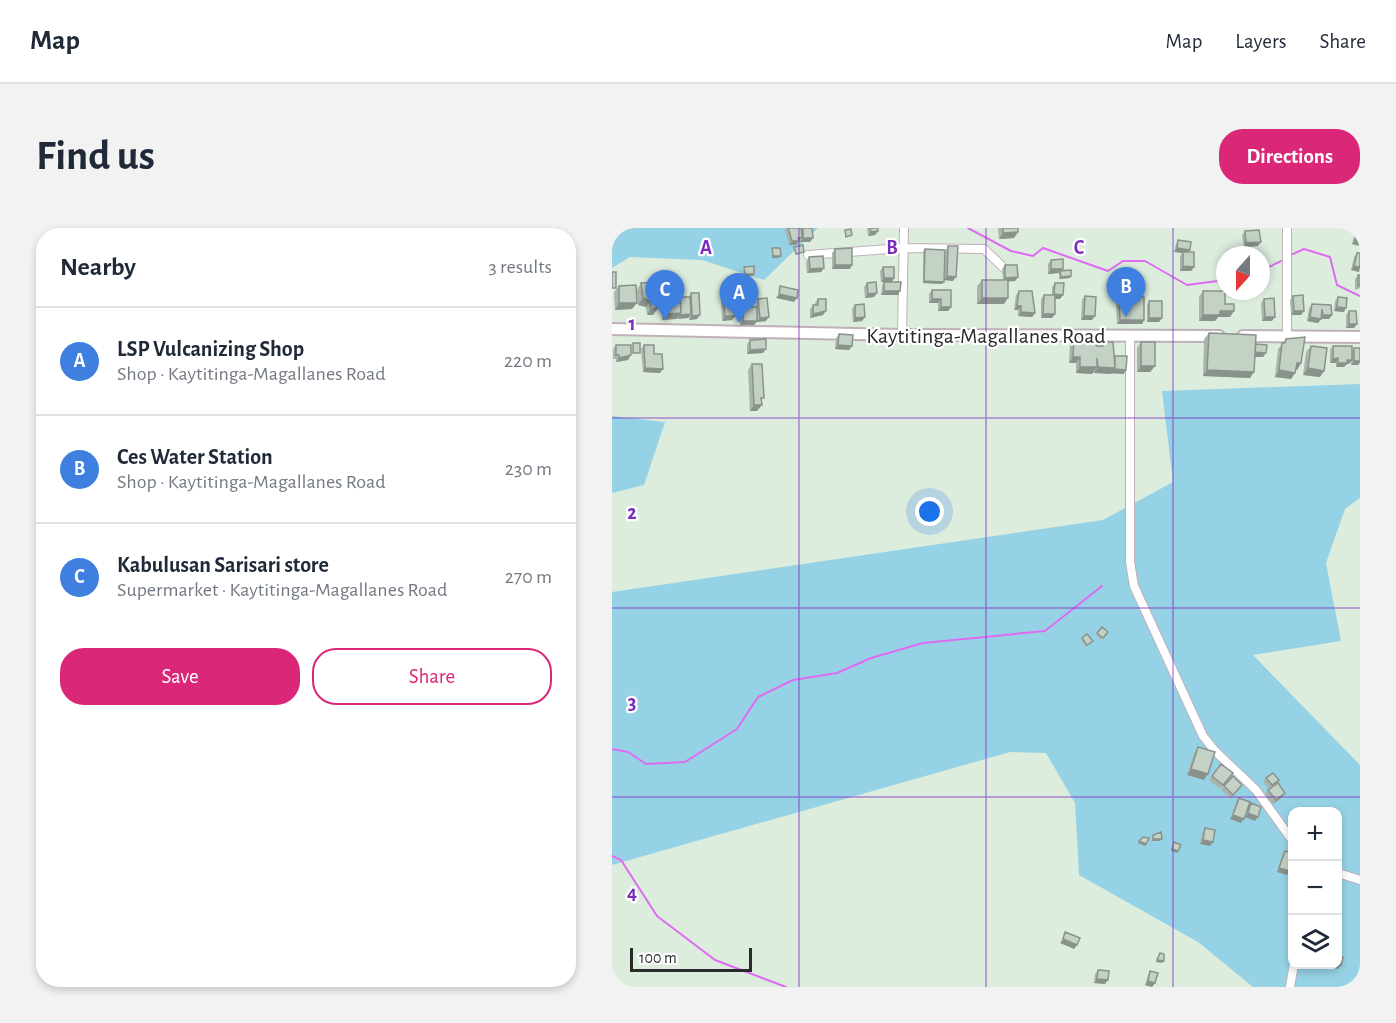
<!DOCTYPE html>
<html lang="en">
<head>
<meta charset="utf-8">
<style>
	:root { --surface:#fff; --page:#f2f2f3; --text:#1f2937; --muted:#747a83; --line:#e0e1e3; --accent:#db2777 }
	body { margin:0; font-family:"Alegreya Sans",sans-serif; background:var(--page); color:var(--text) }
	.controls { position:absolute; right:18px; bottom:18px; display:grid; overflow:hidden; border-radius:12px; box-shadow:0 3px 9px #0003 }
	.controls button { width:54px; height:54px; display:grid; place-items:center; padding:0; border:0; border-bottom:2px solid var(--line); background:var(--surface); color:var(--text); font:30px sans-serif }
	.compass { position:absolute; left:604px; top:18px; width:54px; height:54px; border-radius:50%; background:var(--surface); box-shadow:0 3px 9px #0003; rotate:201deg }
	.scale { position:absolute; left:18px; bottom:15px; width:122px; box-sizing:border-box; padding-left:6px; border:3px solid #2a2a2a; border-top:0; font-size:16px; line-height:21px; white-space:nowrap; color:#2a2a2a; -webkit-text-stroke:4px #fff; paint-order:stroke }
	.you { position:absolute; left:318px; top:284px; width:21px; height:21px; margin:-15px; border:4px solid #fff; border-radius:50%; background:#1a73e8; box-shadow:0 0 0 9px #1a73e833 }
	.badge { display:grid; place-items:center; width:39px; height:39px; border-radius:50%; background:var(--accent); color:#fff; font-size:20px; font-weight:700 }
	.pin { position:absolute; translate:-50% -50px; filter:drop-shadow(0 2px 3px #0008) }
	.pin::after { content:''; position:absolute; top:32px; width:21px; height:18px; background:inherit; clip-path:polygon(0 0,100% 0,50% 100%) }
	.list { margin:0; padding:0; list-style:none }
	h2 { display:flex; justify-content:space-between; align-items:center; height:78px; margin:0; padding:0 24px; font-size:26px }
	h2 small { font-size:20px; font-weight:400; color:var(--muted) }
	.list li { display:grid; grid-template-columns:39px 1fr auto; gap:18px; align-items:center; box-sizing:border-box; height:108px; padding:0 24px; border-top:2px solid var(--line) }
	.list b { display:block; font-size:22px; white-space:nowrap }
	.list p { margin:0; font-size:20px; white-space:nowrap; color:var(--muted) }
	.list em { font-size:20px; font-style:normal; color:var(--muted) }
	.actions { display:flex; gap:12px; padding:18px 24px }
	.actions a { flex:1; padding:14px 0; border:2px solid var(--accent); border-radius:24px; text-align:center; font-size:21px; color:var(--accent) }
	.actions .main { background:var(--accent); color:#fff }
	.icon { flex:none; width:33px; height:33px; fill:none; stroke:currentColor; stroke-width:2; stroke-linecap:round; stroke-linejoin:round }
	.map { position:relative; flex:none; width:748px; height:759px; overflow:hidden; border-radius:24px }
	header { display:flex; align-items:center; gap:36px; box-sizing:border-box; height:84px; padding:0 30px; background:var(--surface); border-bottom:2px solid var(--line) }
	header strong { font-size:28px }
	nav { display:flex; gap:33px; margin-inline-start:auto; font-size:21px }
	.intro { display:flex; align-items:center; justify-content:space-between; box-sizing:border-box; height:144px; padding:0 36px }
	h1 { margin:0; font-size:42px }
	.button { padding:15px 27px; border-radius:24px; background:var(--accent); color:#fff; font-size:21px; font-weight:700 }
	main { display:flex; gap:36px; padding:0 36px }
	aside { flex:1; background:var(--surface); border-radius:24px; box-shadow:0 3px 9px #0003 }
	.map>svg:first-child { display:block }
	.green { fill:#96d2e5; fill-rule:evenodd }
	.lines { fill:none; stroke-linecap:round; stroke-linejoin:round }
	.stream { stroke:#df6bf3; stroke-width:2 }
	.minor-casing { stroke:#bfb0b8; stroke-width:10 }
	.secondary-casing { stroke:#bfb0b8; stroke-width:14 }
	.minor { stroke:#fff; stroke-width:8 }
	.secondary { stroke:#fff; stroke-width:10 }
	.wall { fill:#a9b5aa }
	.shaded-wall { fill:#89938b }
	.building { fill:#c4d2c6; stroke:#89938b; stroke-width:1.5 }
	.grid { fill:none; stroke:#7b2cbf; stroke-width:1.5; stroke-opacity:0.55 }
	.labels { text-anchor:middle; stroke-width:4.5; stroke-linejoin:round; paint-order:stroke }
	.street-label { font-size:22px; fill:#2a2a2a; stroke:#fff }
	.grid-label { font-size:20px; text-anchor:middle; font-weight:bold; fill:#7b2cbf; stroke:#fff; stroke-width:4.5; stroke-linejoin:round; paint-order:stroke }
</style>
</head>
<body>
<header>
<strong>Map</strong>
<nav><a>Map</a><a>Layers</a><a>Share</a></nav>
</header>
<div class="intro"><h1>Find us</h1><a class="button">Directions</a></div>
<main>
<aside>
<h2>Nearby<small>3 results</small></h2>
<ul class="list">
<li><span class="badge" style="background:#3f7fe0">A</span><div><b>LSP Vulcanizing Shop</b><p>Shop · Kaytitinga-Magallanes Road</p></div><em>220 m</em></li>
<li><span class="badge" style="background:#3f7fe0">B</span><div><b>Ces Water Station</b><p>Shop · Kaytitinga-Magallanes Road</p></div><em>230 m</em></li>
<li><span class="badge" style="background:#3f7fe0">C</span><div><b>Kabulusan Sarisari store</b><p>Supermarket · Kaytitinga-Magallanes Road</p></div><em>270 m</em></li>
</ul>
<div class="actions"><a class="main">Save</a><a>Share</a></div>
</aside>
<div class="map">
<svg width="748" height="759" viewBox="0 0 748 759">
	<rect width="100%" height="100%" fill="#dcedde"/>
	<path class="green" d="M0,0H206L152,52L90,32L18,29L0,40Z
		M748,156V270L733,281L714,335L729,413L641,427L748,537V759H641L586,714L467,647L463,575L434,525L398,524L0,637V364L491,292L561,254L550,163ZM680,584H726V736H680Z
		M0,188L53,194L32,257L0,265Z"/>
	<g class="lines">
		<path class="stream" d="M356,0L399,23L421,28L431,20L496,43L511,33H533L575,57L613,52
			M681,26L692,21L718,29L725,57L748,68
			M649,43L669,33
			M0,521L16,524L34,536L73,534L125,501L146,469L181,452L225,445L259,430L311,415L433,403L490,358
			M0,628L9,632L45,688L103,732L174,759"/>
		<defs>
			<path id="minor" d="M196,27L291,20L372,21L392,40
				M290,107L292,0
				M518,108V334L522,358L591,508L603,523L644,562L680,612
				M675,109V0
				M726,645L748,652
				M678,759L682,736"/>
			<path id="secondary" d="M0,101L290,107L607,108
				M631,108L748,109"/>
		</defs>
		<use href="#minor" class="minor-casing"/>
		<use href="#secondary" class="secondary-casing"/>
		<use href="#minor" class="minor"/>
		<use href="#secondary" class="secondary"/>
	</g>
	<path class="wall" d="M175,0H200L198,14H188V11L184,17H177L173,2Z
		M255,0H266V3L263,7L256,8Z
		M386,0H406V4L402,10L387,11Z
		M744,0H748V18L740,16Z
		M633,3L646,18L632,19L630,7Z
		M566,12L578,22L577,24L582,39L579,43H568V28L570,25L562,24L564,16Z
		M336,18L341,53L332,52L334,22Z
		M223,21L238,41H220V25Z
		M313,21L330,56L311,55V23Z
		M745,25H748L747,44L739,42L742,29Z
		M197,29L212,40L209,44L195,45L194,34Z
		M439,32L451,41L450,43L459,48L458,50L447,51V45L436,46V36Z
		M393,37L406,49L403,53H396L392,76H365V58L370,52H391L390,41Z
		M271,39L282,50L280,54L286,67H269L270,58L272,54H269L268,43Z
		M746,47H748V60L743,62V51Z
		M29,55L51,68L53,65L68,69H77L79,65L85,91L77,92V89L76,90H66L50,92L49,76L41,87H35L34,79L26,77L25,62Z
		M255,55L265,65L262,69L253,70L252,59Z
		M443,55L448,71H443V86L440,90H429V71L432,67H440V59Z
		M7,58L20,81L3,82L2,64Z
		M122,62L136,79H144V75L146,71L154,93L145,94L142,97H128V83L130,81H122L120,92L110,93L109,71L111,67H119Z
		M320,62L339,79L336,83H326V75H317V66Z
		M407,63L423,85L420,89L406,88V82H402L404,67Z
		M591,63L613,76L618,89H606L603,93H587V69Z
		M473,68L480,92H469L470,72Z
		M681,68L689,87H679L678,72Z
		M522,69L532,92L530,96H505L504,75L507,71L514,76L515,74H519Z
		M726,69L732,84L722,83L723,73Z
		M206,71L211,87L198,90V81L201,77H203V75Z
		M652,71L660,93H650L649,75Z
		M537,73L550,90L547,94H535V77Z
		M700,76L720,87L717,91H709L706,95L695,93L697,80Z
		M243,77L250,93L241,94L240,81Z
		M737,83L742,100H734V87Z
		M597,105L643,117L654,125L651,129H643L638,150L591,148L592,111Z
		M227,106L240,118L237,122L223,121L224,110Z
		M462,108L485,118H488L491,114L502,128L512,146L482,145V144L480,146L464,145V135H457L458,114Z
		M674,111L689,135L685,142L684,141L679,151L663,149L666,121Z
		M138,112L151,125L135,126V116Z
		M529,114L543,138L538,144H525V120Z
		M4,117L16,132L4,134V131H1V121Z
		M32,117L42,126L48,145L31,144L29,121Z
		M699,118L708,149L691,147L694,124Z
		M721,118L740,123L742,120H748V134L746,137H739V133L737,136H735L732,139H724V135H718V122Z
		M140,136L149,174L145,183H138L136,142Z
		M490,399L496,404L489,412L484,407Z
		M470,410L479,415L474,419L469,412Z
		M586,519L592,552L575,547L582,525Z
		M621,545L608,561L597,552L600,548Z
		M654,550L667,552L664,556L670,569L661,576L653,566L657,561L651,554Z
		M630,557L619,571L609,562L612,558Z
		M627,570L629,595L618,591L624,574Z
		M593,600L601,614L598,618L588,616L590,605Z
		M673,623L675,647L665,644L670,627Z
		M486,742L493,756L482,755L483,746Z
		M538,743L543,755L540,759L533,757L536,747Z"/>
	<path class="shaded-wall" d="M266,3L263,7L256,8L259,4Z
		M406,4L402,10L387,11L391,5Z
		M190,9L184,17H177L180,13L186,10Z
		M191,10H201L198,14H188Z
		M743,12L748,13V18L740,16Z
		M649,14L646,18L632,19L634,15Z
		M565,20L578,22L575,26L571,24L570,25L562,24Z
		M161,28H169L167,30H160Z
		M223,37H240L238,41H220Z
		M571,38L582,39L579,43H568Z
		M742,38L748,39L747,44L739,42Z
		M212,40L209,44L195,45L198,41Z
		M439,41H451L449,45L448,43L447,45L436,46Z
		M133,46H142L141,48H132Z
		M335,48L344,49L341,53L332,52Z
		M459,48L458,50L447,51L449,49Z
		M406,49L403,53L391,54L393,50Z
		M272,50H282L280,54H269Z
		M312,53L332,54L330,56L311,55Z
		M272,63H288L286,67H269Z
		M265,65L262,69L253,70L256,66Z
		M167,66L185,70L182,74L164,70Z
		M442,66L451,67L448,71H440Z
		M31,70L38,73L34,79L26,77Z
		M370,70H396L392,76H365Z
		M320,71H329L326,75H317Z
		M51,73L41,87H35L39,81Z
		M7,75H25L20,81L3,82Z
		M122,77H137L134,81L131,79L130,81H119Z
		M405,78H409L406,82H402Z
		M329,79H339L336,83H326Z
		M725,79L734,80L732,84L722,83Z
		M214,83L211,87L198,90L201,86Z
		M608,83H622L618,89H606L603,93H587L591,87Z
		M682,83H692L689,87H679Z
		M409,84L423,85L420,89L406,88Z
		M69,85L65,91L50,92L54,86Z
		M79,86L76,90L66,91L68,87Z
		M431,86H443L440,90H429Z
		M88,87L85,91L77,92L80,88Z
		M711,87H720L717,91H709L706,95L695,93L698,89L708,91Z
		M113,88H123L120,92L110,93Z
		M472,88H483L480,92H469Z
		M157,89L154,93L145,94L148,90Z
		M253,89L250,93L241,94L243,90Z
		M653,89H663L660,93H650Z
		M537,90H550L547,94H535Z
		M508,92H532L530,96H505Z
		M131,93H145L142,97H128Z
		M737,96H745L742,100H734Z
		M226,117L240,118L237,122L223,121Z
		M154,121L151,125L135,126L138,122Z
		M643,124L654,125L651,129H640Z
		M19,127L16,132L4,134L7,130Z
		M461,129H468L464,135H457Z
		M726,130L724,135H718L721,131Z
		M735,132H740L737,136H735L732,139H724L726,135Z
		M742,133H748V134L746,137H739Z
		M685,135H689L685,142L680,141Z
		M529,138H543L538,144H525Z
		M468,139H485L480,146L464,145Z
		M486,139L503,140L499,146L482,145Z
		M33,140L51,141L48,145L31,144Z
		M696,140L712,143L708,149L691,147Z
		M502,141L514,142L512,146L499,145Z
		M595,142L642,144L638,150L591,148Z
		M667,142L683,145L679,151L663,149Z
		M142,177H150L145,183H138Z
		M579,541L596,546L592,552L575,547Z
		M673,565L670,569L661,576L664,572Z
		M636,585L646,589L643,593L633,589Z
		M621,587L632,591L629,595L618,591Z
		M541,611H550L548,613H539Z
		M591,612L601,614L598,618L588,616Z
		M527,613L534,616L533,618L526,615Z
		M560,621L566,623L565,625L559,623Z
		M667,640L678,643L675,647L665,644Z
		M451,711L465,717L462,721L448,715Z
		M545,732L552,733L550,735L544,734Z
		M713,736H726L729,737L726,741L712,738Z
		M485,751L496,752L493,756L482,755Z
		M536,753L543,755L540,759L533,757Z"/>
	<path class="building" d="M176,0H189L190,9L186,10L187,13H180Z
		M191,0H200L201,10H191Z
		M258,0H266V3L259,4Z
		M391,0H406V4L391,5Z
		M745,0H748V13L743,12Z
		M239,1L240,7L234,9L233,2Z
		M647,2L649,14L634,15L633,3Z
		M566,12L579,14L578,22L565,20Z
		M191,17L192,24L184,26L182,19Z
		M336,18H346L344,49L335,48Z
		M160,20H168L169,28H161Z
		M240,20V37H223V21Z
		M313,21L333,22L332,54L312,53Z
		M571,24H582V39L571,38Z
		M745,25H748V39L742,38Z
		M211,28L212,40L198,41L197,29Z
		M451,31V41H439V32Z
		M393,37H405L406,49L393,50Z
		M142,38V46H133L132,39Z
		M271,39H282V50H272Z
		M459,42V48L449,49L448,43Z
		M0,44H4V60H0Z
		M746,47H748V57H746Z
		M370,52H396V70H370Z
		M51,54V73L45,77V80L39,81L38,73L31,70L29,55Z
		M264,54L265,65L256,66L255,55Z
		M272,54H289L288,63H272Z
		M443,55H452L451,67L442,66Z
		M24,57L25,75H7V58Z
		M168,58L186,62L185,70L167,66Z
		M136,61L137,77H122L123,88H113L111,67H122V62Z
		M320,62H339V79H329V71H320Z
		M407,63H420L423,85L409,84V78H405Z
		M591,63H613V76H622V83H608V87H591Z
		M68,64L69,85L54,86L53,65Z
		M79,65H87L88,87L80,88Z
		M432,67H443V86H431Z
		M691,67L692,83H682L681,68Z
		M473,68L484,69L483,88H472Z
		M68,69H78L79,86L68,87V85H69Z
		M522,69H532V92H508L507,71H513L514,80L515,74H522Z
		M726,69L735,70L734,80L725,79Z
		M155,70L157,89L148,90L146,71Z
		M662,70L663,89H653L652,71Z
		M206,71H214V83L201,86V77H206Z
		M537,73H550V90H537Z
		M252,76L253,89L243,90V77Z
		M700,76L719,77L720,87H711L710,81L709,91L698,89Z
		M131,79H145V93H131Z
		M737,83H744L745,96H737Z
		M597,105L644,107L642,144L595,142Z
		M227,106L241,107L240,118L226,117Z
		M462,108L479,109V114L485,115V118H491V114H501L503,140L486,139L485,130V139H468V129H461Z
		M693,109L689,135H685L683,145L667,142L670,115H673L674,111Z
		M154,111V121L138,122V112Z
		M529,114H543V138H529Z
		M21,115H28V125H21Z
		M644,116L655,117L654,125L643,124Z
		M4,117H19V127L7,130V127H4Z
		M32,117H42V126H50L51,141L33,140Z
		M699,118L715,120L712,143L696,140Z
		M721,118H740V132H735V135H726V130L721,131Z
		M742,120H748V133H742Z
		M503,128H515L514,142L502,141L503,140Z
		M140,136H150L152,170H149L150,177H142Z
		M490,399L496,404L491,410L485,405Z
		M475,406L481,413L475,417L470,410Z
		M586,519L603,524L596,546L579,541Z
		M609,536L621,545L611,557L600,548Z
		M661,545L667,552L660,557L654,550Z
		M621,548L630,557L621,567L612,558Z
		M666,555L673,565L664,572L656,562Z
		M627,570L638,574L632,591L621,587Z
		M639,575L649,579L646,589L636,585Z
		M593,600L603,602L601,614L591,612Z
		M549,604L550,611H541V607Z
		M531,609L537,610L534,616L527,613Z
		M562,614L569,617L566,623L560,621Z
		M673,623L681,625V635L678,643L667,640Z
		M453,704L468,710L465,717L451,711Z
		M726,707L729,708L726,724Z
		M548,725L552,726V733L545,732Z
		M726,728L731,729L729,737L726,736Z
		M486,742L497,743L496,752L485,751Z
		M538,743L546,745L543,755L536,753Z"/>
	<path class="grid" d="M187,0V759M374,0V759M561,0V759M0,190H748M0,380H748M0,569H748"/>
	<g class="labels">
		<g class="street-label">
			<text x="374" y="115">Kaytitinga-Magallanes Road</text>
		</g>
	</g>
	<g class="grid-label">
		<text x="94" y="26">A</text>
		<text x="280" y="26">B</text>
		<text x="467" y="26">C</text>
		<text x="20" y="102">1</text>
		<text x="20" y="291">2</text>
		<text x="20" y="481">3</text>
		<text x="20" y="671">4</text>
	</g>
</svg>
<div class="controls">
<button>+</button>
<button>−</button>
<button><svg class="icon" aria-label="layers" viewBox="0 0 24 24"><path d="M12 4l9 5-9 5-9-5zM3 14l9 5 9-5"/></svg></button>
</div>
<svg class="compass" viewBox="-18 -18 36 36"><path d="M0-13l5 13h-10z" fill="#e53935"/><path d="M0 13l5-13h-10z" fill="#747a83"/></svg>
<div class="scale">100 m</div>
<div class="you"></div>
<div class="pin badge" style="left:127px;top:95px;background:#3f7fe0">A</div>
<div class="pin badge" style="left:514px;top:89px;background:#3f7fe0">B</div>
<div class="pin badge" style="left:53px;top:92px;background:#3f7fe0">C</div>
</div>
</main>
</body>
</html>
